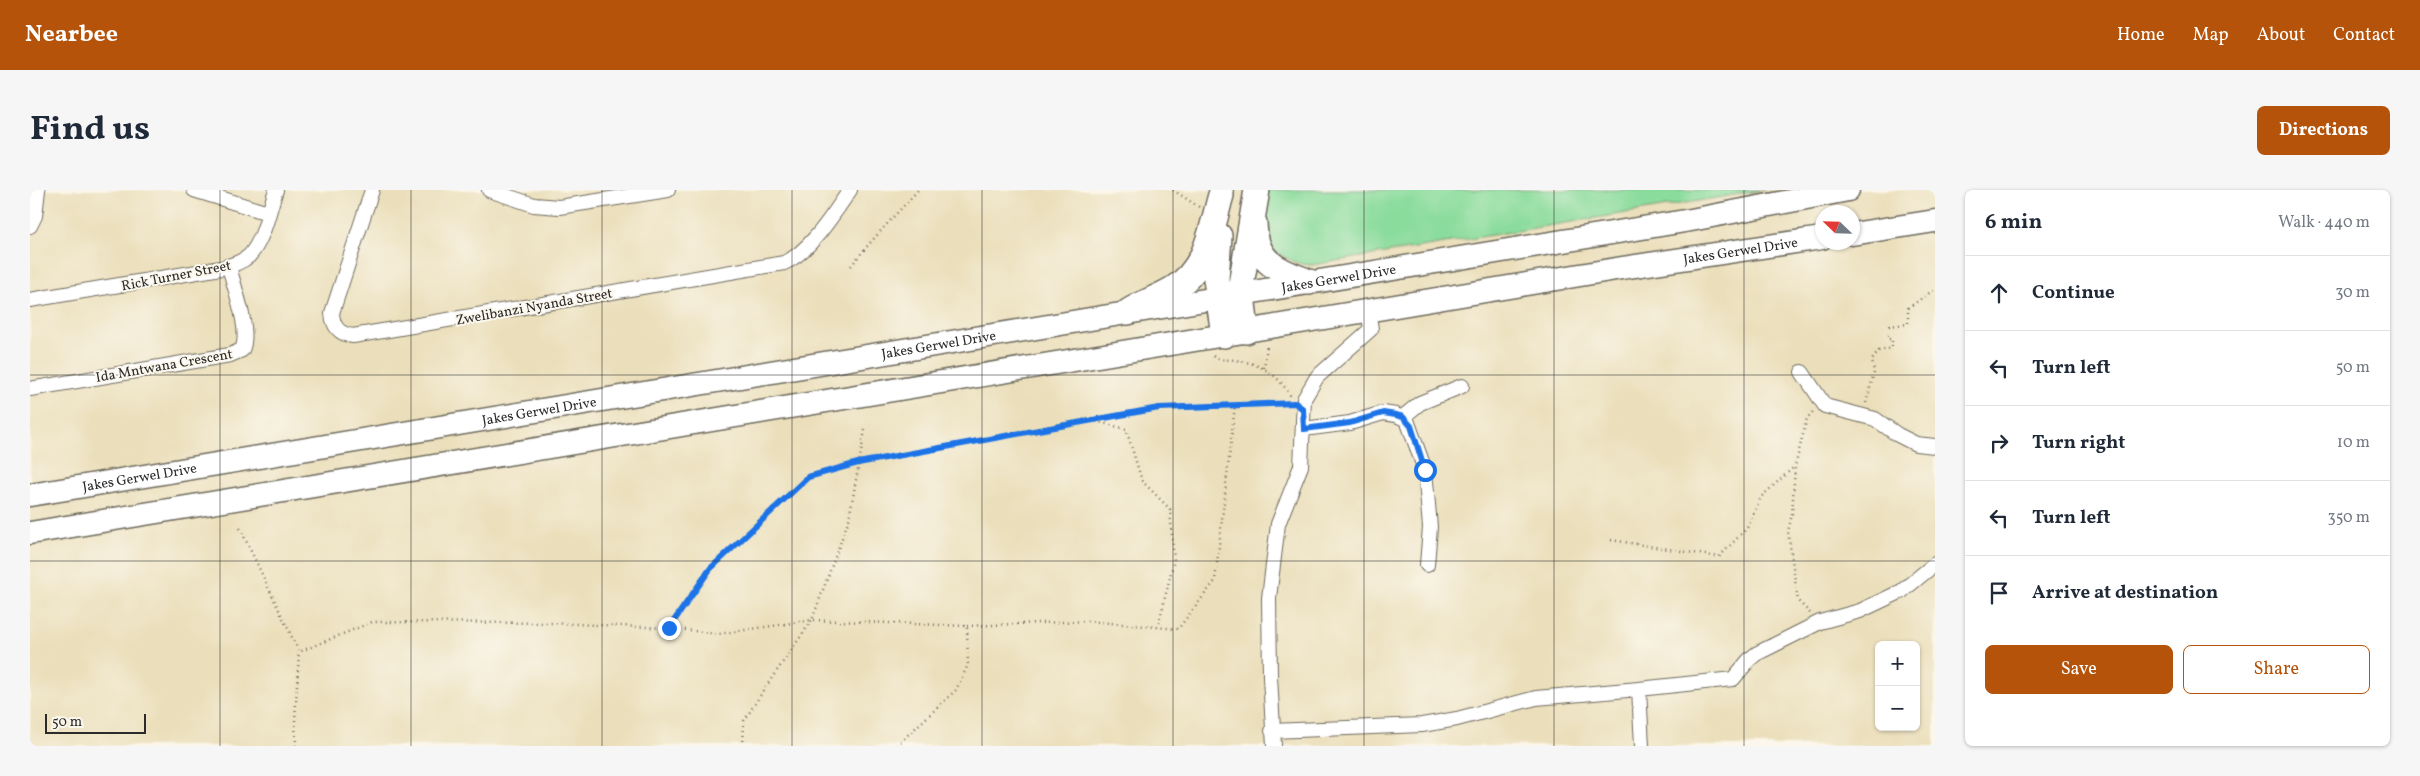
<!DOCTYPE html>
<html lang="en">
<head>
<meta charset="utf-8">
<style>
	:root { --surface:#fff; --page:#f6f6f7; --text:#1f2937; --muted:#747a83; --line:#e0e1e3; --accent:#b45309 }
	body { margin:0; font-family:Vollkorn,serif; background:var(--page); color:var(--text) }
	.controls { position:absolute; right:15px; bottom:15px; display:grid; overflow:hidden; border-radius:8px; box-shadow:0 1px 4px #0004 }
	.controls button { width:45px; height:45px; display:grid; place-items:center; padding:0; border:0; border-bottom:1px solid var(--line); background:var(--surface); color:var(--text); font:25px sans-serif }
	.compass { position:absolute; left:1785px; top:15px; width:45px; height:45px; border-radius:50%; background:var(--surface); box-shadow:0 1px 4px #0004; rotate:293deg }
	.scale { position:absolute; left:15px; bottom:12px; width:101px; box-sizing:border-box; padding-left:5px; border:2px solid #2b2b2b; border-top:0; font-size:14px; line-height:18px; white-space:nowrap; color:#2b2b2b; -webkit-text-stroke:4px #fbf7ec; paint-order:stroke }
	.stop { position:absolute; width:15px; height:15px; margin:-11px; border:4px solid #1a73e8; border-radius:50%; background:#fff }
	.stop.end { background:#1a73e8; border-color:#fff; box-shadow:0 1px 5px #0008 }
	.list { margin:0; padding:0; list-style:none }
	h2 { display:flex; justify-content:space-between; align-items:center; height:65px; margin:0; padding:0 20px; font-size:21px }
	h2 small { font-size:16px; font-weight:400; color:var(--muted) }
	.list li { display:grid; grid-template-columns:32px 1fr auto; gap:15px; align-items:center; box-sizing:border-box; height:75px; padding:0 20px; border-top:1px solid var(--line) }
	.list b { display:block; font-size:19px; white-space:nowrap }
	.list em { font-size:16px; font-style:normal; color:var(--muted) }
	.actions { display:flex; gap:10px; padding:15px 20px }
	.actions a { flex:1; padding:11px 0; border:1px solid var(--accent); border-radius:8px; text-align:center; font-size:18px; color:var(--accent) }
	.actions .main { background:var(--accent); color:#fff }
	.icon { flex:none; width:28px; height:28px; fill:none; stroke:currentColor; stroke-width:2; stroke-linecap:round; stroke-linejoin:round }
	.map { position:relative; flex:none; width:1905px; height:556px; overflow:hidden; border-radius:8px }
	header { display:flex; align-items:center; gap:30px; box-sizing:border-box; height:70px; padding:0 25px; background:var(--accent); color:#fff }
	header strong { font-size:24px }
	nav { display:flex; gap:28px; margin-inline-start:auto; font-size:18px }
	.intro { display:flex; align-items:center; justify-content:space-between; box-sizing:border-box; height:120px; padding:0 30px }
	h1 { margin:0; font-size:35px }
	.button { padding:12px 22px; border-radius:8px; background:var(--accent); color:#fff; font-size:18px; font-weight:700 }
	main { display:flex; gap:30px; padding:0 30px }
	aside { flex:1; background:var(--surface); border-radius:8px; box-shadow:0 1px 4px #0004 }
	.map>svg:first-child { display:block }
	.green { fill:#8adc9c; stroke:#5a8464 }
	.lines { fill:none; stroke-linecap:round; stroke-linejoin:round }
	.minor-casing { stroke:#6e6a5d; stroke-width:16 }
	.primary-casing { stroke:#6e6a5d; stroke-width:25 }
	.trunk-casing { stroke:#6e6a5d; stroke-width:25 }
	.motorway-casing { stroke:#6e6a5d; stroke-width:28 }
	.path { stroke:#6e6a5d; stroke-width:2.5; stroke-dasharray:1 4; stroke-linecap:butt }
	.minor { stroke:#fff; stroke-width:14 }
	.primary { stroke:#fff; stroke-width:22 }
	.trunk { stroke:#fff; stroke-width:22 }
	.motorway { stroke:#fff; stroke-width:25 }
	.route { stroke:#1a73e8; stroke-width:6 }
	.grid { fill:none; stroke:#2b2b2b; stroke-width:1; stroke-opacity:0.55 }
	.labels { text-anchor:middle; stroke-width:4; stroke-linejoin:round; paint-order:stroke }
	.street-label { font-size:14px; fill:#2b2b2b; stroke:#fbf7ec }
</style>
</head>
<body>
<header>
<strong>Nearbee</strong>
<nav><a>Home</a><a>Map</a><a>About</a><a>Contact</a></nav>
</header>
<div class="intro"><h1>Find us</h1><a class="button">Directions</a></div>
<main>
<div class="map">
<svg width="1905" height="556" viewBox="0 0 1905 556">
	<rect width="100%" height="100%" fill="#fbf7ec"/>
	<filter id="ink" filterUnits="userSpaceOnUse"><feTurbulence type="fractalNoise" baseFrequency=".02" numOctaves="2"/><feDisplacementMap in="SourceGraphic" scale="10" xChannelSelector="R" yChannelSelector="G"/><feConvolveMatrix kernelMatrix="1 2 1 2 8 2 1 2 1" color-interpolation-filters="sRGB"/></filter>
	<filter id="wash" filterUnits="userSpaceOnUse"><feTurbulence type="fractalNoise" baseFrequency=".0096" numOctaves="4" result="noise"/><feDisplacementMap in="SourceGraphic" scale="20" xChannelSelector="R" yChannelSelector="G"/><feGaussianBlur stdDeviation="1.12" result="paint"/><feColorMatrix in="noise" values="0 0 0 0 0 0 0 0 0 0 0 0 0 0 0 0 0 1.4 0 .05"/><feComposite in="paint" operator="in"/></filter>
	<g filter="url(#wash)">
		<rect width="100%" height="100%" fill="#ebdfbb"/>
		<path class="green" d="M1236,0H1734L1282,75C1261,74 1239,62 1233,40C1230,29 1235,11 1236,0Z"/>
	</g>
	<g filter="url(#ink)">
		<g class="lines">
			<defs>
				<path id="minor" d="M164,0L238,23
					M342,0L302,123C303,137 309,144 323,146L754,73C780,62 804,23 820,0
					M459,0L504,15L529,17L638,0
					M0,36L5,26L8,0
					M0,110L191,78C201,75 211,73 219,66C234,50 239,20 246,0
					M1772,182L1795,216L1845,229L1868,245L1886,254L1905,256
					M0,199L200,165L212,160C221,140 204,98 199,76
					M1373,227L1390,213L1432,196
					M1274,239L1320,233L1353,223L1366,225L1377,230L1395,280L1400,337L1397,375
					M1609,499L1703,489L1719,470L1726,464L1790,432L1830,421L1872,401L1905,374
					M1242,541L1392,535L1427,529L1506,508L1609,499L1612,556
					M1244,556L1240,487L1239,408L1248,334L1271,276L1274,209L1287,187L1341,139L1338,120"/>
				<g id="primary">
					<path d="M1822,44L1905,31"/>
					<path id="s1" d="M1211,104L1661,30L1818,0"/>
					<path id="s2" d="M1216,141L1592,78L1792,48"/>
				</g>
				<g id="trunk">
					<path id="s3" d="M0,305L1205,105"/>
					<path d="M0,343L1213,142"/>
				</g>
				<path id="motorway" d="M1224,33C1225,73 1246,79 1279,92
					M1189,46L1186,89L1194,145
					M1098,122C1112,113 1128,108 1143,99C1177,79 1181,40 1191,5
					M1216,141L1211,95L1227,0"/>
			</defs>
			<use href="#minor" class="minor-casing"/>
			<use href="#primary" class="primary-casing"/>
			<use href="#trunk" class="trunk-casing"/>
			<use href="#motorway" class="motorway-casing"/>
			<path class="path" d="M1143,0L1169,17
				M821,76C842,49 865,26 888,0
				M1183,166C1191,171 1196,169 1205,170C1230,173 1249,185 1261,207
				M1234,178L1237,156
				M1836,213L1844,183L1842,170L1849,161L1862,158V149H1858L1859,136L1878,134V118L1905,99
				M1061,230L1096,239L1112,291L1140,319L1144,370L1128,437
				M835,240L819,329L782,430L937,436L938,475L926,500L866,556
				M210,338L269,462L342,432L521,433L639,438L680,379L778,287L828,273L1059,229L1129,218L1205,215
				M1581,350L1689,367L1717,338L1731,307L1764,277
				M1780,423L1768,411L1758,342L1762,324L1765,277L1777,228L1784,221
				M937,436L1058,431L1148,439L1185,391L1205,215L1261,213
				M640,438L688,444L782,430
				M266,556L265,530L269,462
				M713,556L714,531L735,498L782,430"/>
			<use href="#minor" class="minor"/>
			<use href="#primary" class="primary"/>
			<use href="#trunk" class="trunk"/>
			<use href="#motorway" class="motorway"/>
		</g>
	</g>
	<g class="lines" filter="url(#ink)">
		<path class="route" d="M639,438L680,379L778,287L828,273L1129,218L1265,213L1273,219L1274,239L1320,233L1353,223L1366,225L1373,227L1381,236L1395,280"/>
	</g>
	<path class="grid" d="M190,0V556M381,0V556M572,0V556M762,0V556M952,0V556M1143,0V556M1334,0V556M1524,0V556M1714,0V556M0,185H1905M0,371H1905"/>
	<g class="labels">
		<g class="street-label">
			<text dy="5" stroke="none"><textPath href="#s2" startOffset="501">Jakes Gerwel Drive</textPath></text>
			<text transform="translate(146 85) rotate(-11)" y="5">Rick Turner Street</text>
			<text dy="5" stroke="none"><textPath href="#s1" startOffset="99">Jakes Gerwel Drive</textPath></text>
			<text transform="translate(504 116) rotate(-10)" y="5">Zwelibanzi Nyanda Street</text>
			<text dy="5" stroke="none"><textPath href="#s3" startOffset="921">Jakes Gerwel Drive</textPath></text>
			<text transform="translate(134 175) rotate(-10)" y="5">Ida Mntwana Crescent</text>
			<text dy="5" stroke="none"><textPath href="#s3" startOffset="516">Jakes Gerwel Drive</textPath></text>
			<text dy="5" stroke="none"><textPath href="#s3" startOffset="111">Jakes Gerwel Drive</textPath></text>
		</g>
	</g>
</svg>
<div class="controls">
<button>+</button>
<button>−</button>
</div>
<svg class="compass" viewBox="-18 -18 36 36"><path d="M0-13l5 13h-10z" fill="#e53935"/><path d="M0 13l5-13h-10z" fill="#747a83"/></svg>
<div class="scale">50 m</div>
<div class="stop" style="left:1395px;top:280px"></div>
<div class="stop end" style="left:639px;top:438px"></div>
</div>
<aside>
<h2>6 min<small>Walk · 440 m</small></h2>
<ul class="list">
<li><svg class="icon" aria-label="ahead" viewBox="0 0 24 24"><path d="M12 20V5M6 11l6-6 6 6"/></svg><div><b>Continue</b></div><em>30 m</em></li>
<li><svg class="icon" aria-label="left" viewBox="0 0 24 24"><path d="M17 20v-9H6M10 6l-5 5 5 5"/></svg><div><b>Turn left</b></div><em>50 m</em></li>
<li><svg class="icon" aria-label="right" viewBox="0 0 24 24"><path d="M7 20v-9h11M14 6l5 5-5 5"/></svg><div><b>Turn right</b></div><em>10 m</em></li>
<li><svg class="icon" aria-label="left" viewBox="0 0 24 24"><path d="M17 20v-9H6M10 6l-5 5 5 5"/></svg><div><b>Turn left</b></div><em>350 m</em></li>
<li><svg class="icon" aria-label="arrive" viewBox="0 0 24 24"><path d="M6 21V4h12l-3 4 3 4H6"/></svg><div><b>Arrive at destination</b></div></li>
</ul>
<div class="actions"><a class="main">Save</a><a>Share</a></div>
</aside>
</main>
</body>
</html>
